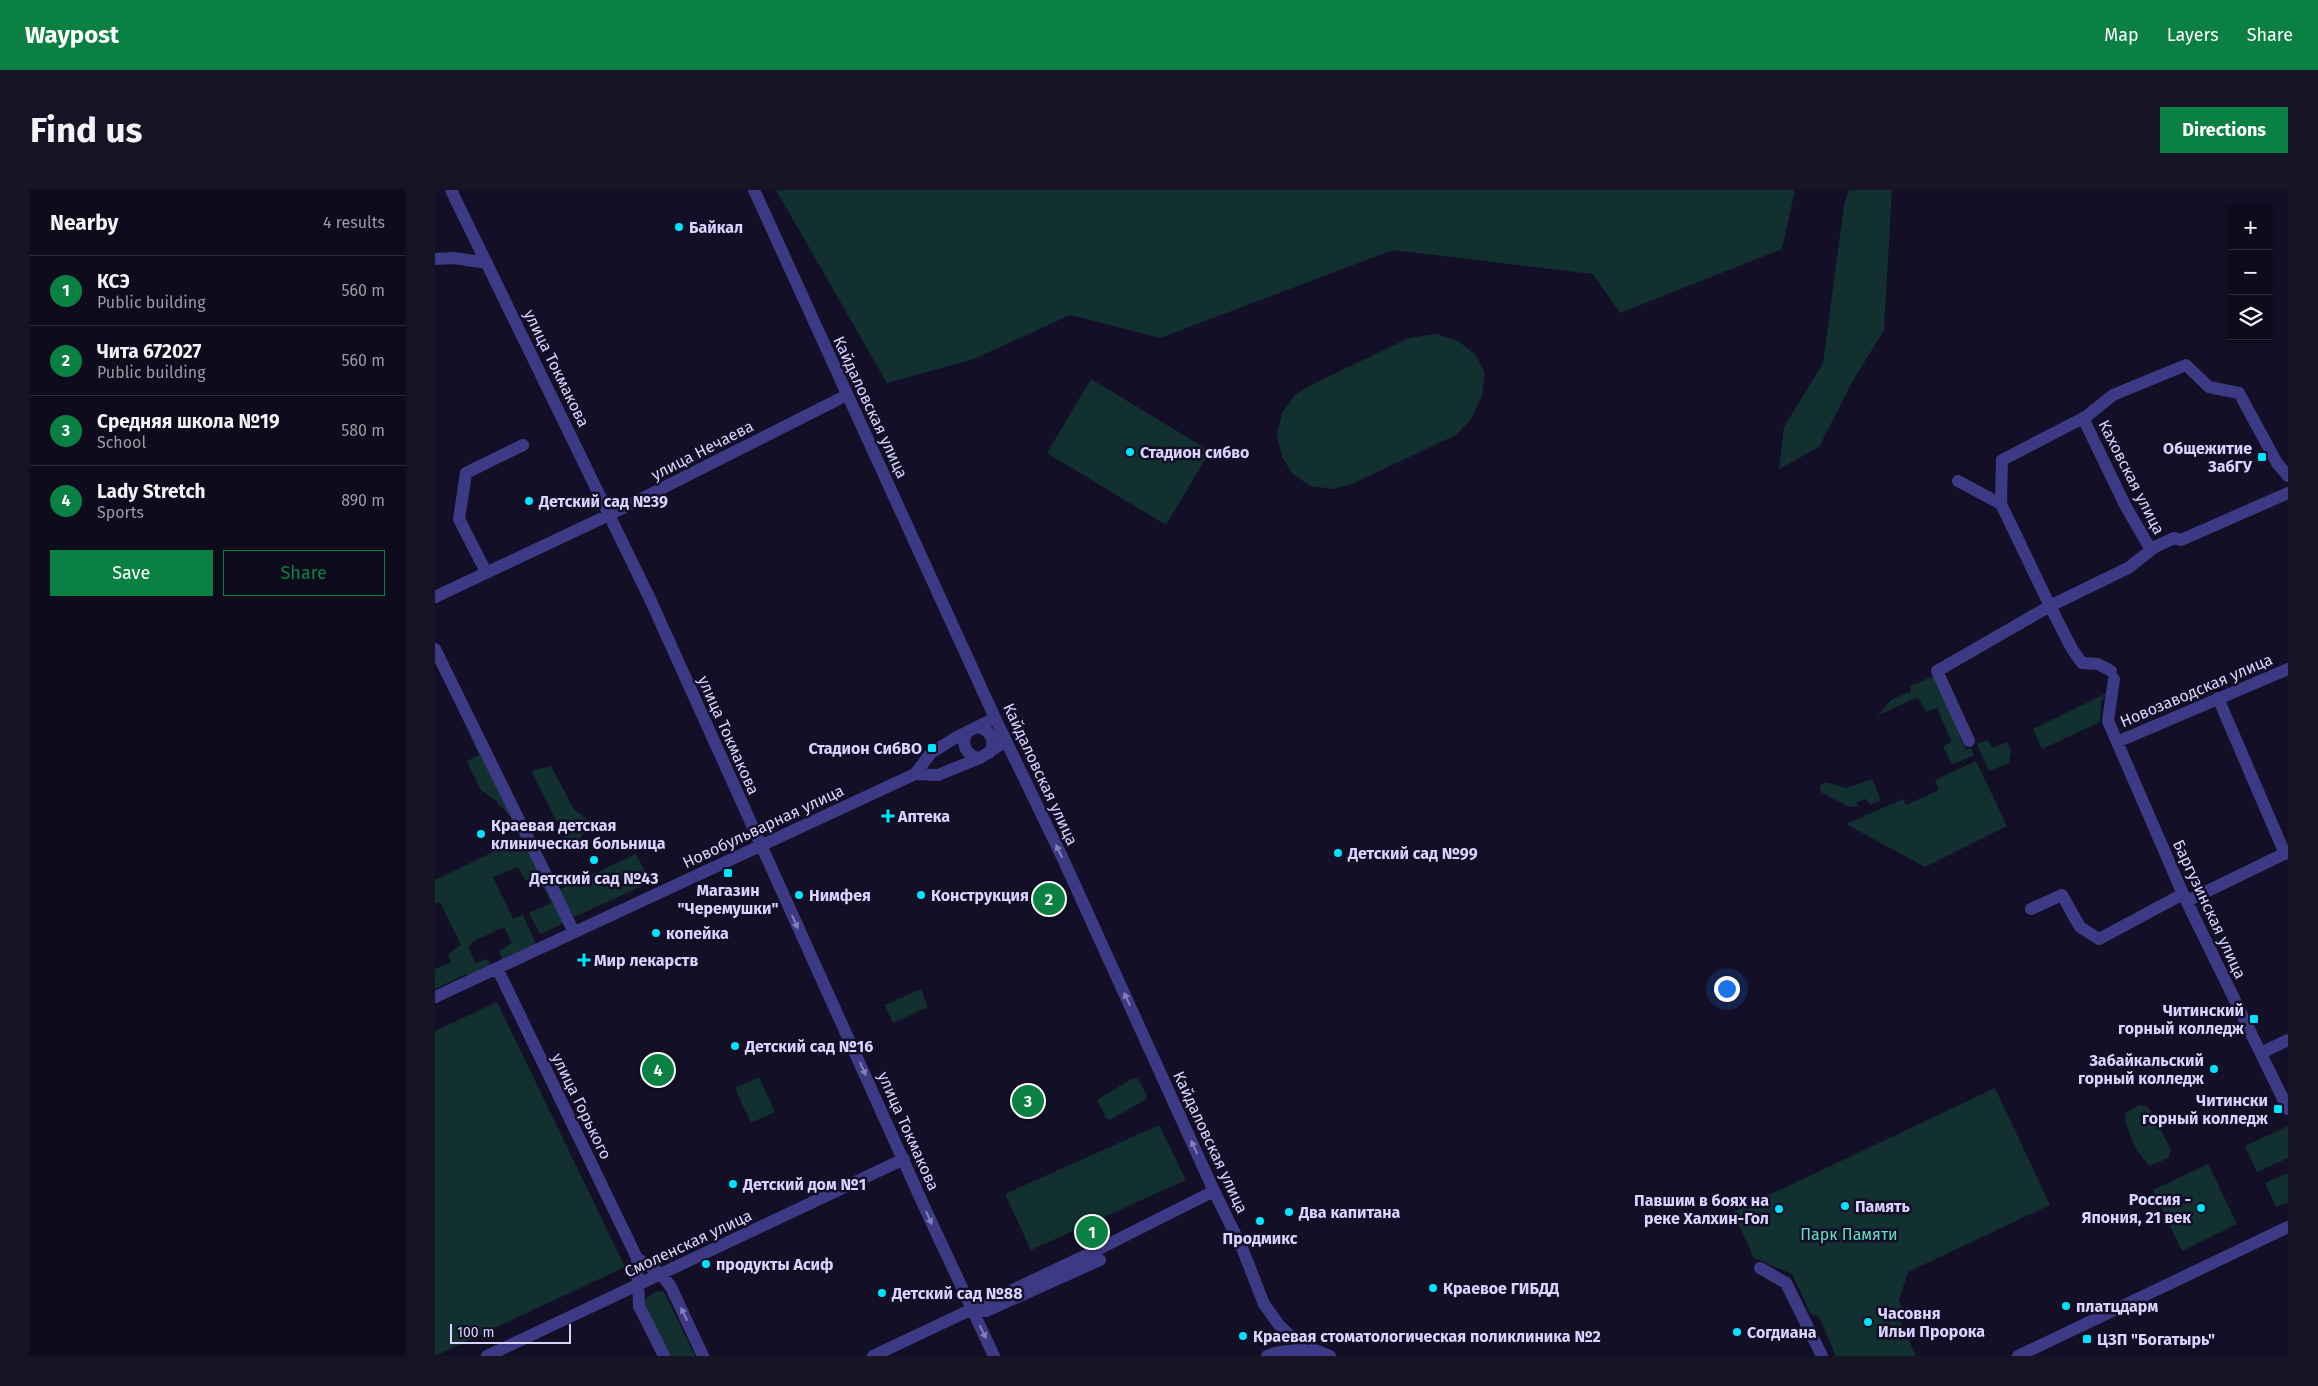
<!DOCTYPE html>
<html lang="en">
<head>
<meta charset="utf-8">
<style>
	:root { --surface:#0e0b1c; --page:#171425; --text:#f1f3f6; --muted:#9b9ba3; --line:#2e2b3b; --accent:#0b8043 }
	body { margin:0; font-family:"Fira Sans",sans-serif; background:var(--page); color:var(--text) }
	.controls { position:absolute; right:15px; top:15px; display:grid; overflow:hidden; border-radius:0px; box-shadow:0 1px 4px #0004 }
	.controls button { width:45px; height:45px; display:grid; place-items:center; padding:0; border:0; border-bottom:1px solid var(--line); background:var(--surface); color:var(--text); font:25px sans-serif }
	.scale { position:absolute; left:15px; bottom:12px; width:121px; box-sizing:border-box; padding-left:5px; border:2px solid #d9d4ff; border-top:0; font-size:14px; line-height:18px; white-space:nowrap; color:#d9d4ff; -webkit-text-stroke:4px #130f26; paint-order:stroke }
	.you { position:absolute; left:1291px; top:798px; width:18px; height:18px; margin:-12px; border:4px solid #fff; border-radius:50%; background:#1a73e8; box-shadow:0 0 0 8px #1a73e833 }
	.badge { display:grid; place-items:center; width:32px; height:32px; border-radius:50%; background:var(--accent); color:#fff; font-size:16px; font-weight:700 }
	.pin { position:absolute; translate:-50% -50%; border:2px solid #fff; box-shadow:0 1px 5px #0006 }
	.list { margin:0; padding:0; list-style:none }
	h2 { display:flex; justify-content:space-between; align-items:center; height:65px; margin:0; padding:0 20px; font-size:21px }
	h2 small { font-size:16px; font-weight:400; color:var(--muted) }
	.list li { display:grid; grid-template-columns:32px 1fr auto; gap:15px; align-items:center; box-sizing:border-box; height:70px; padding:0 20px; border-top:1px solid var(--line) }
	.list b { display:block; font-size:19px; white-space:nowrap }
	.list p { margin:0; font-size:16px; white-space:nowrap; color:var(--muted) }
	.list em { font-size:16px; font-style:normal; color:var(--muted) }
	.actions { display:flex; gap:10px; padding:15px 20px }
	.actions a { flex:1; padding:11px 0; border:1px solid var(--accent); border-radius:0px; text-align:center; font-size:18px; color:var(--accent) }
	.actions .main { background:var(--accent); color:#fff }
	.icon { flex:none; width:28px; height:28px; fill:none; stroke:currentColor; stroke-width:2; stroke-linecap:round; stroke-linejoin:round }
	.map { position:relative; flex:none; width:1853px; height:1166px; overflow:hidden; border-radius:0px }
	header { display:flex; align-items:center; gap:30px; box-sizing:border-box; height:70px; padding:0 25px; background:var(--accent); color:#fff }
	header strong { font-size:24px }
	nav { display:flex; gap:28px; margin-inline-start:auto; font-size:18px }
	.intro { display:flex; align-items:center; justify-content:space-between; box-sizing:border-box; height:120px; padding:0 30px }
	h1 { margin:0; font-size:35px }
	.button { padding:12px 22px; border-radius:0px; background:var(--accent); color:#fff; font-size:18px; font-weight:700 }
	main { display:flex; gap:30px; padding:0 30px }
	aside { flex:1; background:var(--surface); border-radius:0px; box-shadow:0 1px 4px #0004 }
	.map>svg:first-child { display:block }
	.green { fill:#12302f }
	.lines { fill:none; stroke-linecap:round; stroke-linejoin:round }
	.minor { stroke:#3d3a85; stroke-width:12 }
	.oneway { fill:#837fbc }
	.poi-dot { fill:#00e5ff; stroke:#130f26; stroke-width:2 }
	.labels { text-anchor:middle; stroke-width:5; stroke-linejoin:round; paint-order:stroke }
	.poi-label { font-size:16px; font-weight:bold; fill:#d9d4ff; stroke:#130f26; text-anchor:start }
	.street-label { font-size:16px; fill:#d9d4ff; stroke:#130f26 }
	.park-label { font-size:16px; fill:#5fe0c0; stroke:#130f26 }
</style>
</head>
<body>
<header>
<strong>Waypost</strong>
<nav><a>Map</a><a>Layers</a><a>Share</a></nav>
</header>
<div class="intro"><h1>Find us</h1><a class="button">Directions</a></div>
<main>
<aside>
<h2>Nearby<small>4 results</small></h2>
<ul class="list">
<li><span class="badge">1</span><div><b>КСЭ</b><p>Public building</p></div><em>560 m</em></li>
<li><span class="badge">2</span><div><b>Чита 672027</b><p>Public building</p></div><em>560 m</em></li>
<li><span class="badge">3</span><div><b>Средняя школа №19</b><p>School</p></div><em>580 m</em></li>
<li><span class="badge">4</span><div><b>Lady Stretch</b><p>Sports</p></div><em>890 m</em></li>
</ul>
<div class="actions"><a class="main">Save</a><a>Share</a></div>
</aside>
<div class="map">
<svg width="1853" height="1166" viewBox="0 0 1853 1166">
	<rect width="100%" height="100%" fill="#130f26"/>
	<path class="green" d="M341,0H1360L1347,59L1185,123L1158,84L958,60L725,148L635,125L539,169L452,193Z
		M1414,0H1457L1449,140L1416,194L1384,257L1344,279L1349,237L1388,173L1409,15Z
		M1001,144L1023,151L1040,164L1050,183L1047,206L1036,229L1021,245L917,294L898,299L875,296L857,283L847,267L842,245L847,223L860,205L878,194L974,148Z
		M656,189L775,261L731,335L612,263Z
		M1499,486L1526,544L1524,546L1531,560L1536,558L1539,565L1517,575L1508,556L1517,552L1502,518L1491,522L1483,507L1442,526L1456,510L1476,501L1475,496Z
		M1674,502L1666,511L1665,532L1607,559L1598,539Z
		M23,519L131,732L105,744L94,723L116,713L108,696L90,690L83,677L58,687L78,729L88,725L101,754L67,770L64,761L77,753L69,737L39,751L33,757L40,773L53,769L55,776L36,785L31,784L0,799V779L16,772L13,764L26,755L5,712L0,714V690L79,652L85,646L77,628L60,610L45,599L32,571L44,565Z
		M1552,550L1557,558L1572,552L1576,561L1574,573L1554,581L1542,554Z
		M1541,571L1572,636L1490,677L1411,634L1468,609L1471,615L1504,600L1500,590Z
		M116,576L138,618L156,633L144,650L131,649L96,581Z
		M1437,589L1446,610L1435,615L1431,609L1421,612L1423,616L1414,617L1386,602L1385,596L1391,592L1411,598Z
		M201,664L216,692L139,727L124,700Z
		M486,799L493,817L458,833L450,815Z
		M62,812L190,1077L0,1166V841Z
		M324,887L340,922L316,933L300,898Z
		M698,888L703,889L712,906L710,910L675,930L671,928L662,910Z
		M1560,898L1615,1015L1473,1082L1464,1110L1469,1123L1466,1133L1481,1166H1401L1384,1127L1376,1124L1357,1084L1319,1068L1298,1022Z
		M1704,915L1712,916L1716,921L1736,960L1733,968L1715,976C1703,965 1690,940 1690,923Z
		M724,935L751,990L596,1060L570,1004Z
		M1853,936V968L1822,982L1810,956Z
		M1773,974L1802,1034L1747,1061L1718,1000Z
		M1853,983V1012L1841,1017L1830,993Z
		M222,1101L229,1102L260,1166H234L209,1112L212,1107Z"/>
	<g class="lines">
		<path class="minor" d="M16,0L215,409L493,1025L559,1166
			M319,0L560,528L629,671L779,1001L807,1058L829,1114L844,1135L863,1153L895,1166
			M0,69L19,68L52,73
			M1648,228L1690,315L1716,360
			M1523,291L1566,314L1615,416L1693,378L1720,357L1739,348L1746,350L1853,303
			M1566,314L1567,270L1652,226L1678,205L1751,175L1774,197L1804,203L1842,273L1853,286
			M51,382L24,329L31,283L88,255
			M0,407L176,324L412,205
			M0,459L139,742
			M1679,489L1673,531L1748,704L1853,919
			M1783,508L1850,664
			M541,537C555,538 562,552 554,563
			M533,541C524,553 532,567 545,568
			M1534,551L1502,481L1615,416L1637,459L1647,473L1663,474L1676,481
			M1682,552L1853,479
			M480,584L503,585L545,568L571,551
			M1752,711L1853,662
			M1596,719L1627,705L1645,737L1664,749L1748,704
			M62,778L202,1068L204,1116L229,1166
			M0,807L480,584L496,563L520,548L560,528
			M1826,863L1853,850
			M202,1068L226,1084L236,1097L268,1166
			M1325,1078L1351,1093L1387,1166
			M537,1119L551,1121L665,1070
			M52,1166L469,969
			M438,1166L660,1061L779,1001
			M832,1166C845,1160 861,1160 876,1162
			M1583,1166L1853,1037"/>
	</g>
	<defs><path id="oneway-solid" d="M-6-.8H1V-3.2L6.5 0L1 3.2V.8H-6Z" transform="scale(1.25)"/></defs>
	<g class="oneway">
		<use href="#oneway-solid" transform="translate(624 661) rotate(-115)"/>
		<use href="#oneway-solid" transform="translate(360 732) rotate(66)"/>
		<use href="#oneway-solid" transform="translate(692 809) rotate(-115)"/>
		<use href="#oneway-solid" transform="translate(428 879) rotate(65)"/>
		<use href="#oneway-solid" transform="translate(759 957) rotate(-115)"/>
		<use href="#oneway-solid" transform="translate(494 1028) rotate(66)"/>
		<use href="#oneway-solid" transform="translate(249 1124) rotate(-115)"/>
		<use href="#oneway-solid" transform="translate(548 1142) rotate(64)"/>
	</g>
	<g class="poi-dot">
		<circle cx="244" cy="37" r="5"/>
		<circle cx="695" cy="262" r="5"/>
		<rect x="1822" y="262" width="10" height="10" rx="2.5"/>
		<circle cx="94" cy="311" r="5"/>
		<rect x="492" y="553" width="10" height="10" rx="2.5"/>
		<path d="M450.5 618.5h5v5h5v5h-5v5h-5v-5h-5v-5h5z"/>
		<circle cx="46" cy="644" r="5"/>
		<circle cx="903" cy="663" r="5"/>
		<circle cx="159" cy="670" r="5"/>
		<rect x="288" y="678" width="10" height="10" rx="2.5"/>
		<circle cx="364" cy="705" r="5"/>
		<circle cx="486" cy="705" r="5"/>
		<circle cx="221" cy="743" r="5"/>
		<path d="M146.5 762.5h5v5h5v5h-5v5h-5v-5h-5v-5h5z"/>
		<rect x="1814" y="824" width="10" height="10" rx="2.5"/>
		<circle cx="300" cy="856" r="5"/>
		<circle cx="1779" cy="879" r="5"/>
		<rect x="1838" y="914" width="10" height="10" rx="2.5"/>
		<circle cx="298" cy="994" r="5"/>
		<circle cx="1410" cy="1016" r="5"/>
		<circle cx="1766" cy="1018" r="5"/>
		<circle cx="1344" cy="1019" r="5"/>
		<circle cx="854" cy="1022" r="5"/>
		<circle cx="825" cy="1031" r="5"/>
		<circle cx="271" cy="1074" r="5"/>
		<circle cx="998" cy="1098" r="5"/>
		<circle cx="447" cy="1103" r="5"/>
		<circle cx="1631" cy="1116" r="5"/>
		<circle cx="1433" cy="1132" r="5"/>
		<circle cx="1302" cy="1142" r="5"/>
		<circle cx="808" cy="1146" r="5"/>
		<rect x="1647" y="1144" width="10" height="10" rx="2.5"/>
	</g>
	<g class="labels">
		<g class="poi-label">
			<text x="254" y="43">Байкал</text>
			<text x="1817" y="264" text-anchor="end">Общежитие<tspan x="1817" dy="18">ЗабГУ</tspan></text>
			<text x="705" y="268">Стадион сибво</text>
			<text x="104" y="317">Детский сад №39</text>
			<text x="487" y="564" text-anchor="end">Стадион СибВО</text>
			<text x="463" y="632">Аптека</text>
			<text x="56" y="641">Краевая детская<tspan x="56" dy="18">клиническая больница</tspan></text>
			<text x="913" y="669">Детский сад №99</text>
			<text x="159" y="694" text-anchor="middle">Детский сад №43</text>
			<text x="293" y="706" text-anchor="middle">Магазин<tspan x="293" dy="18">"Черемушки"</tspan></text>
			<text x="374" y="711">Нимфея</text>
			<text x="496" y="711">Конструкция</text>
			<text x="231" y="749">копейка</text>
			<text x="159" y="776">Мир лекарств</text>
			<text x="1809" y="826" text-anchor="end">Читинский<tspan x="1809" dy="18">горный колледж</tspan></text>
			<text x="310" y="862">Детский сад №16</text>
			<text x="1769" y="876" text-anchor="end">Забайкальский<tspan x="1769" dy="18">горный колледж</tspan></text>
			<text x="1833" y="916" text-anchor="end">Читински<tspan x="1833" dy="18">горный колледж</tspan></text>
			<text x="308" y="1000">Детский дом №1</text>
			<text x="1756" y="1015" text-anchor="end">Россия -<tspan x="1756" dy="18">Япония, 21 век</tspan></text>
			<text x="1334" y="1016" text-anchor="end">Павшим в боях на<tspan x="1334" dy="18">реке Халхин-Гол</tspan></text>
			<text x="1420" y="1022">Память</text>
			<text x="864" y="1028">Два капитана</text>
			<text x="825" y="1054" text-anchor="middle">Продмикс</text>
			<text x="281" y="1080">продукты Асиф</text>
			<text x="1008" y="1104">Краевое ГИБДД</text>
			<text x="457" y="1109">Детский сад №88</text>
			<text x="1641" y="1122">платцдарм</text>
			<text x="1443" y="1129">Часовня<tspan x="1443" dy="18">Ильи Пророка</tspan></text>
			<text x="1312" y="1148">Согдиана</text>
			<text x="818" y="1152">Краевая стоматологическая поликлиника №2</text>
			<text x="1662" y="1155">ЦЗП "Богатырь"</text>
		</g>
		<g class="street-label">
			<text transform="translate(122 178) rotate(64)" y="6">улица Токмакова</text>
			<text transform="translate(436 217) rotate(65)" y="6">Кайдаловская улица</text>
			<text transform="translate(267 260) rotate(-27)" y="6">улица Нечаева</text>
			<text transform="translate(1697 287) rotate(63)" y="6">Каховская улица</text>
			<text transform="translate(1761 500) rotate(-23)" y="6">Новозаводская улица</text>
			<text transform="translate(294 545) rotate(66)" y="6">улица Токмакова</text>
			<text transform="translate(606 584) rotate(65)" y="6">Кайдаловская улица</text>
			<text transform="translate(328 636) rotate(-25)" y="6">Новобульварная улица</text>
			<text transform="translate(1775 719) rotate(65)" y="6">Баргузинская улица</text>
			<text transform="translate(147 916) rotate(64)" y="6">улица Горького</text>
			<text transform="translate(474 941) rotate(66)" y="6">улица Токмакова</text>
			<text transform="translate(776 952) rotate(65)" y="6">Кайдаловская улица</text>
			<text transform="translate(253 1053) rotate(-25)" y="6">Смоленская улица</text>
		</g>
		<g class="park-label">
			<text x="1414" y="1050">Парк Памяти</text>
		</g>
	</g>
</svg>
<div class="controls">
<button>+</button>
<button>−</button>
<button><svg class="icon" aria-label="layers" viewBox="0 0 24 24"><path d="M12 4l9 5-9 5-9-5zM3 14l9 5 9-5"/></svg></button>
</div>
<div class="scale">100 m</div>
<div class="you"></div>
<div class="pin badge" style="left:657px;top:1042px">1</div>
<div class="pin badge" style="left:614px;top:709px">2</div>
<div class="pin badge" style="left:593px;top:911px">3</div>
<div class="pin badge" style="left:223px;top:880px">4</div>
</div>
</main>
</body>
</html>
